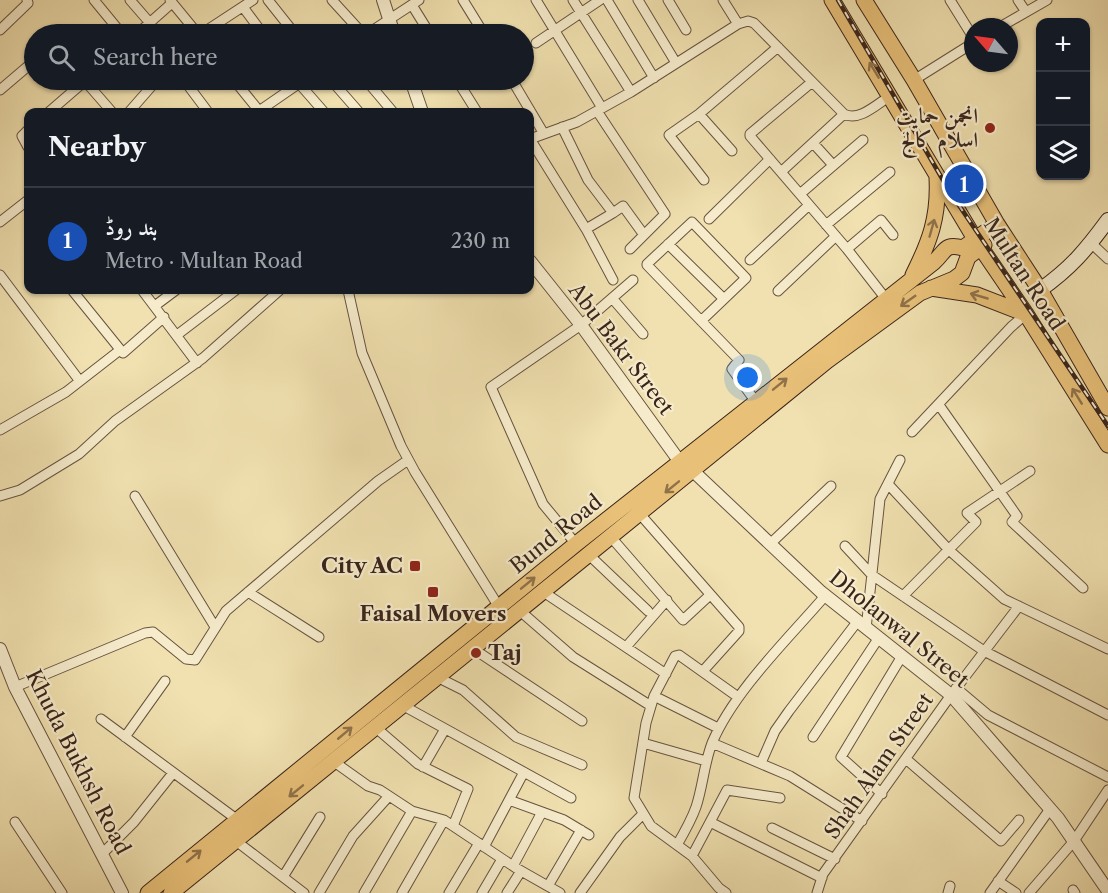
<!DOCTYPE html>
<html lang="en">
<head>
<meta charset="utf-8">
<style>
	:root { --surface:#171b24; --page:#242831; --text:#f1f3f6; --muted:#9ea1a6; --line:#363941; --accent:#b45309 }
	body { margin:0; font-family:"Libre Caslon Text",Amiri,serif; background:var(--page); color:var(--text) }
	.controls { position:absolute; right:18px; top:18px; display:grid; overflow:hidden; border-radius:12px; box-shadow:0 2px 4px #0004 }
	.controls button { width:54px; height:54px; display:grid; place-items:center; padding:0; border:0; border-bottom:2px solid var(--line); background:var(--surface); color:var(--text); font:30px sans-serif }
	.compass { position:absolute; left:964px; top:18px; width:54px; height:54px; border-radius:50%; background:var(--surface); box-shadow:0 2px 4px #0004; rotate:298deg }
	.you { position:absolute; left:748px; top:378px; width:21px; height:21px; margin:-15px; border:4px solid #fff; border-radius:50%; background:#1a73e8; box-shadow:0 0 0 9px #1a73e833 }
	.badge { display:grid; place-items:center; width:39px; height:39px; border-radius:50%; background:var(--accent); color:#fff; font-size:20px; font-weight:700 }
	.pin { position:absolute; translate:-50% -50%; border:3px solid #fff; box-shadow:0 2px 6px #0006 }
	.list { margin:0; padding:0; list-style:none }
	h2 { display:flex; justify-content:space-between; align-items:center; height:78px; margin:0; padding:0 24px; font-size:26px }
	h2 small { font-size:20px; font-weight:400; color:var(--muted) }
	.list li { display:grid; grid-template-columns:39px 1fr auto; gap:18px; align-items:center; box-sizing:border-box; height:108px; padding:0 24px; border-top:2px solid var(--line) }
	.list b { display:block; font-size:22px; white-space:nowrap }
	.list p { margin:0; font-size:20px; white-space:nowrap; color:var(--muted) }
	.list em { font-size:20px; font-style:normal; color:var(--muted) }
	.icon { flex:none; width:33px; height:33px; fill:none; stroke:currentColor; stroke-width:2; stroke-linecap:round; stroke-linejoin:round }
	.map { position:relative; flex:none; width:1108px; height:893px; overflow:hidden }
	.search { position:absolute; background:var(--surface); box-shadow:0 2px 4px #0004; left:24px; top:24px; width:510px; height:66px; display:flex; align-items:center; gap:15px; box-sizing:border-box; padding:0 21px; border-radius:33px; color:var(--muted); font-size:22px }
	.panel { position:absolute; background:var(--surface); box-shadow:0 2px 4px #0004; left:24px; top:108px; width:510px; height:186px; border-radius:12px }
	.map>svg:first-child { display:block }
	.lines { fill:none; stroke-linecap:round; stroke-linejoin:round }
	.minor-casing { stroke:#675340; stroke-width:11 }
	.tertiary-casing { stroke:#675340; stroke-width:14 }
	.secondary-casing { stroke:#39241b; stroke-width:16 }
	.primary-casing { stroke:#39241b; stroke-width:17 }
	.minor { stroke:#f6eccc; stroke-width:9 }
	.tertiary { stroke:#f6eccc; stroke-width:12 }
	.secondary { stroke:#f6eccc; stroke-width:14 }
	.primary { stroke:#e8c078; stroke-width:15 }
	.rail-casing { stroke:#39241b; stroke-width:4.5 }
	.rail { stroke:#f6eccc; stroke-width:2; stroke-dasharray:7; stroke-linecap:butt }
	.oneway { stroke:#90724a }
	.poi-dot { fill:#8f2418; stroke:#f6eccc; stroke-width:2 }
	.labels { text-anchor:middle; stroke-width:4.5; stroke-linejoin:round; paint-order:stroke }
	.poi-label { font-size:21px; font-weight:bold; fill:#39241b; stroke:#f6eccc; text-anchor:end }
	.street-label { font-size:21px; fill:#39241b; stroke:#f6eccc }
</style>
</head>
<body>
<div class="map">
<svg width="1108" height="893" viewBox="0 0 1108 893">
	<rect width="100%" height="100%" fill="#f1e1b0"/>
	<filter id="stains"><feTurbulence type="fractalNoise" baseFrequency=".00333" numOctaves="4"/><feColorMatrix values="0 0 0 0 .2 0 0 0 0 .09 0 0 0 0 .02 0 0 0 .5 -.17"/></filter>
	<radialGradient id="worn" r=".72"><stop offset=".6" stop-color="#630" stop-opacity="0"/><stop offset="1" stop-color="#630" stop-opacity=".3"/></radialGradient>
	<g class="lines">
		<defs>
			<path id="minor" d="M94,0L122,34
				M130,0L150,23
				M170,0L198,34
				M268,0L295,34
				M332,0L363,34
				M463,0L484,34
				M536,0L602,108
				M573,0L631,92
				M607,0L654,78
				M638,0L676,63
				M668,0L686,30
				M723,0L738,24
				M950,0L973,37
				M1018,0L1026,12
				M412,5L430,34
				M243,7L263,34
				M1000,27L1047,0
				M0,30L28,3L27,0
				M137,34L172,3
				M201,34L253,0
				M367,34L419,0
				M536,43L600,0
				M184,80L208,112
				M234,80L260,112
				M296,80L324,112
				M331,80L359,112
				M366,80L393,112
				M457,80L477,112
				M512,80L544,134
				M914,80L973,43
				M85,81L112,112
				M812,82L750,134V136L847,249L886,299
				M0,90L34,61
				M259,111L304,80
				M597,111L665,214L630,249
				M49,112L86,80
				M129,112L157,80
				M699,114L732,151
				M28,130L22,136L28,147
				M530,139L577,122L631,92L738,24L748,21L754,23L844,114C859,122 877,104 890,96
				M530,139L586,229L613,213L588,180L562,127
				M813,143L833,165
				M781,172L844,114
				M704,180L669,135L699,114L778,47
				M800,194L863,140
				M613,213L623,206L644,235
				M709,219L770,159
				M0,222L28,200
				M826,225L890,172
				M586,229L613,280
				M1091,243L1108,259
				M668,244L724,299
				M847,249L881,220L893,235
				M750,260L809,205
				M0,275L79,380
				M72,290L123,353L164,317
				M142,290L197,363
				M348,290L362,353L401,446L415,472L499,607
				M778,291L836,236
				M612,298L643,334
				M156,305L176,290
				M701,321L746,278L692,222L647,264V265L739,360L732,369L756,402
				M177,335L236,290
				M939,405L1017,516L1012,522L1083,588
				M0,430L66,392L120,350
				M912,432L1011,327L1026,314
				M888,484L949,550L1004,599L1108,649
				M0,496L20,490L79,454L115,421L203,358L280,290
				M135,496L215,627
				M639,513L739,627V631L703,671
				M610,536L683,620L710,595
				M576,544L543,504L491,387L581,325L633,280
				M770,544L831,486
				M845,546L872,575L984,651L1108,715
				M588,554L648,611
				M542,591L666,674
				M248,592L319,637
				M903,596L976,522L967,513L1030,471
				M519,610L573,657L651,706
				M866,629L880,499L900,460
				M626,647L667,600
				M472,648L582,721
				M437,677L463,690L516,737L582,765
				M15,687L145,633L153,632L186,659L195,660L226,611L378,481L408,460
				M956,688L988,715L1108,777
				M654,696L718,728
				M402,705L571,798
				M101,719L239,821
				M375,727L418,764L468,789L453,826
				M125,737L165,681
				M813,737L878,639
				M643,743L706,761
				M712,743C734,691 788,639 825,596
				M906,759L1001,841L1019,820
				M333,761L368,786L380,790L412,811L444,820L516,868L560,893
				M761,763L775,731L789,711L857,622
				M423,767L445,729
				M882,794L841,757L902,656
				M509,800L564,820L589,835
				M15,822L62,893
				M710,822L822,878
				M772,828L835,859
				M236,841L304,893
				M677,845C684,833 691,821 696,807C703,786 704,764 712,743L790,776L862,821
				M484,847L524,772
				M103,853L134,822L173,773
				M692,856L727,790L780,798
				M513,866L542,812
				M283,877L320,817
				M998,881L1016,893
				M548,886L581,830
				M1073,890L1075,893
				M319,893L353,836L389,796
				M364,893L412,811
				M402,893L444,820
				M449,893L479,843
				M482,893L502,859
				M507,893L521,871
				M580,893L620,837L643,814
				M726,893L719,888L692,856L651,826L634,798L646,723L654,696L675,656L679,655L738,697
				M817,893L823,874L951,695L1019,606
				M948,893L950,886
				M990,893L1050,809
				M1029,893L1074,841L1108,790"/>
			<path id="tertiary" d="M383,0L394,34
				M411,80L422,112
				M530,261L581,325L680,462
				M692,470L821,592L951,695L1058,818L1108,891
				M0,649L15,687L122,893"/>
			<path id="secondary" d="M1040,290C1071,268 1086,250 1108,220"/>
			<path id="primary" d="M832,0L975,239L1026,314L1108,445
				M864,0L914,80L997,224L1040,290L1108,408
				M913,275C930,241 939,217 937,178
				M931,288L977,295L1026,314
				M148,893L576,544L934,262C946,251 944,243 963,248L997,224
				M171,893L827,361L920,293L954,279L962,273L968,257L984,245"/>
		</defs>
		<use href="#minor" class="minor-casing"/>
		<use href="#tertiary" class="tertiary-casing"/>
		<use href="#secondary" class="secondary-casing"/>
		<use href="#primary" class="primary-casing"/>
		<use href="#minor" class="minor"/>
		<use href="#tertiary" class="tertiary"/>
		<use href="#secondary" class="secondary"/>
		<use href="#primary" class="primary"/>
		<defs>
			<path id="rail" d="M838,0L950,192L1108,426"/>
		</defs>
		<use href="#rail" class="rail-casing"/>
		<use href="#rail" class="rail"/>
	</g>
	<defs><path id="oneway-shaft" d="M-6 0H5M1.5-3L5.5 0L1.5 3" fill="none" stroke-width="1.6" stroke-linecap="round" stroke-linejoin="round" transform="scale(1.5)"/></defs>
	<g class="oneway">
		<use href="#oneway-shaft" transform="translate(874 70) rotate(-121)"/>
		<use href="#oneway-shaft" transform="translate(932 228) rotate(-74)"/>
		<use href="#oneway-shaft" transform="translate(979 296) rotate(-164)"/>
		<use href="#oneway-shaft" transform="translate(908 301) rotate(145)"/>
		<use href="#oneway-shaft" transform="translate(780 384) rotate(-39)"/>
		<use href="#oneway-shaft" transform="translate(1077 396) rotate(-122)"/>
		<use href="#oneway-shaft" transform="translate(672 487) rotate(141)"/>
		<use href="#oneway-shaft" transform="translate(528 583) rotate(-39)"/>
		<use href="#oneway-shaft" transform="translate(345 733) rotate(-40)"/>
		<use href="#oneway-shaft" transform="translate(296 791) rotate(141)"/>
		<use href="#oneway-shaft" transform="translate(194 856) rotate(-39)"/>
	</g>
	<g class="poi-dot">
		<circle cx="990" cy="128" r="6"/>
		<rect x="409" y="560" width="12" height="12" rx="3"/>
		<rect x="427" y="586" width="12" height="12" rx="3"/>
		<circle cx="476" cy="653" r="6"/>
	</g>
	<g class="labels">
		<g class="poi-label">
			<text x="978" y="123">انجمن حمایتِ<tspan x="978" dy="24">اسلام کالج</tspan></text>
			<text x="403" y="573">City AC</text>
			<text x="433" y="621" text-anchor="middle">Faisal Movers</text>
			<text x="488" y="660" text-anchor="start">Taj</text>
		</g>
		<g class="street-label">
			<text transform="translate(1024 274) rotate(57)" y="7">Multan Road</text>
			<text transform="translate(621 349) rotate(53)" y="7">Abu Bakr Street</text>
			<text transform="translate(556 534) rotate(-39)" y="7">Bund Road</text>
			<text transform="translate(899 629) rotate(39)" y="7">Dholanwal Street</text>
			<text transform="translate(78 762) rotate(63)" y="7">Khuda Bukhsh Road</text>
			<text transform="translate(879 766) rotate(-55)" y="7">Shah Alam Street</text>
		</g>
	</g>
	<rect width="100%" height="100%" filter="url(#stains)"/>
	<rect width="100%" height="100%" fill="url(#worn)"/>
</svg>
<div class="controls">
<button>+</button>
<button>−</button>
<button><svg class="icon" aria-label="layers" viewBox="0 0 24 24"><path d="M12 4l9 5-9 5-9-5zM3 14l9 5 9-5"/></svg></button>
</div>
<svg class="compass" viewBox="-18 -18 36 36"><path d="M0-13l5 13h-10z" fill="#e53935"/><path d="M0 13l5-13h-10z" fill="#9ea1a6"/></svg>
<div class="you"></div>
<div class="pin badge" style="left:964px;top:184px;background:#1a4fb4">1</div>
<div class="search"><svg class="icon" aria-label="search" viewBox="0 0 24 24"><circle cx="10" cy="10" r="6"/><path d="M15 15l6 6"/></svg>Search here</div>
<section class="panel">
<h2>Nearby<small></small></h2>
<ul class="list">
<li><span class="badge" style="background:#1a4fb4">1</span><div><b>بند روڈ</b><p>Metro · Multan Road</p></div><em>230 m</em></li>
</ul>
</section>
</div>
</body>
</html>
